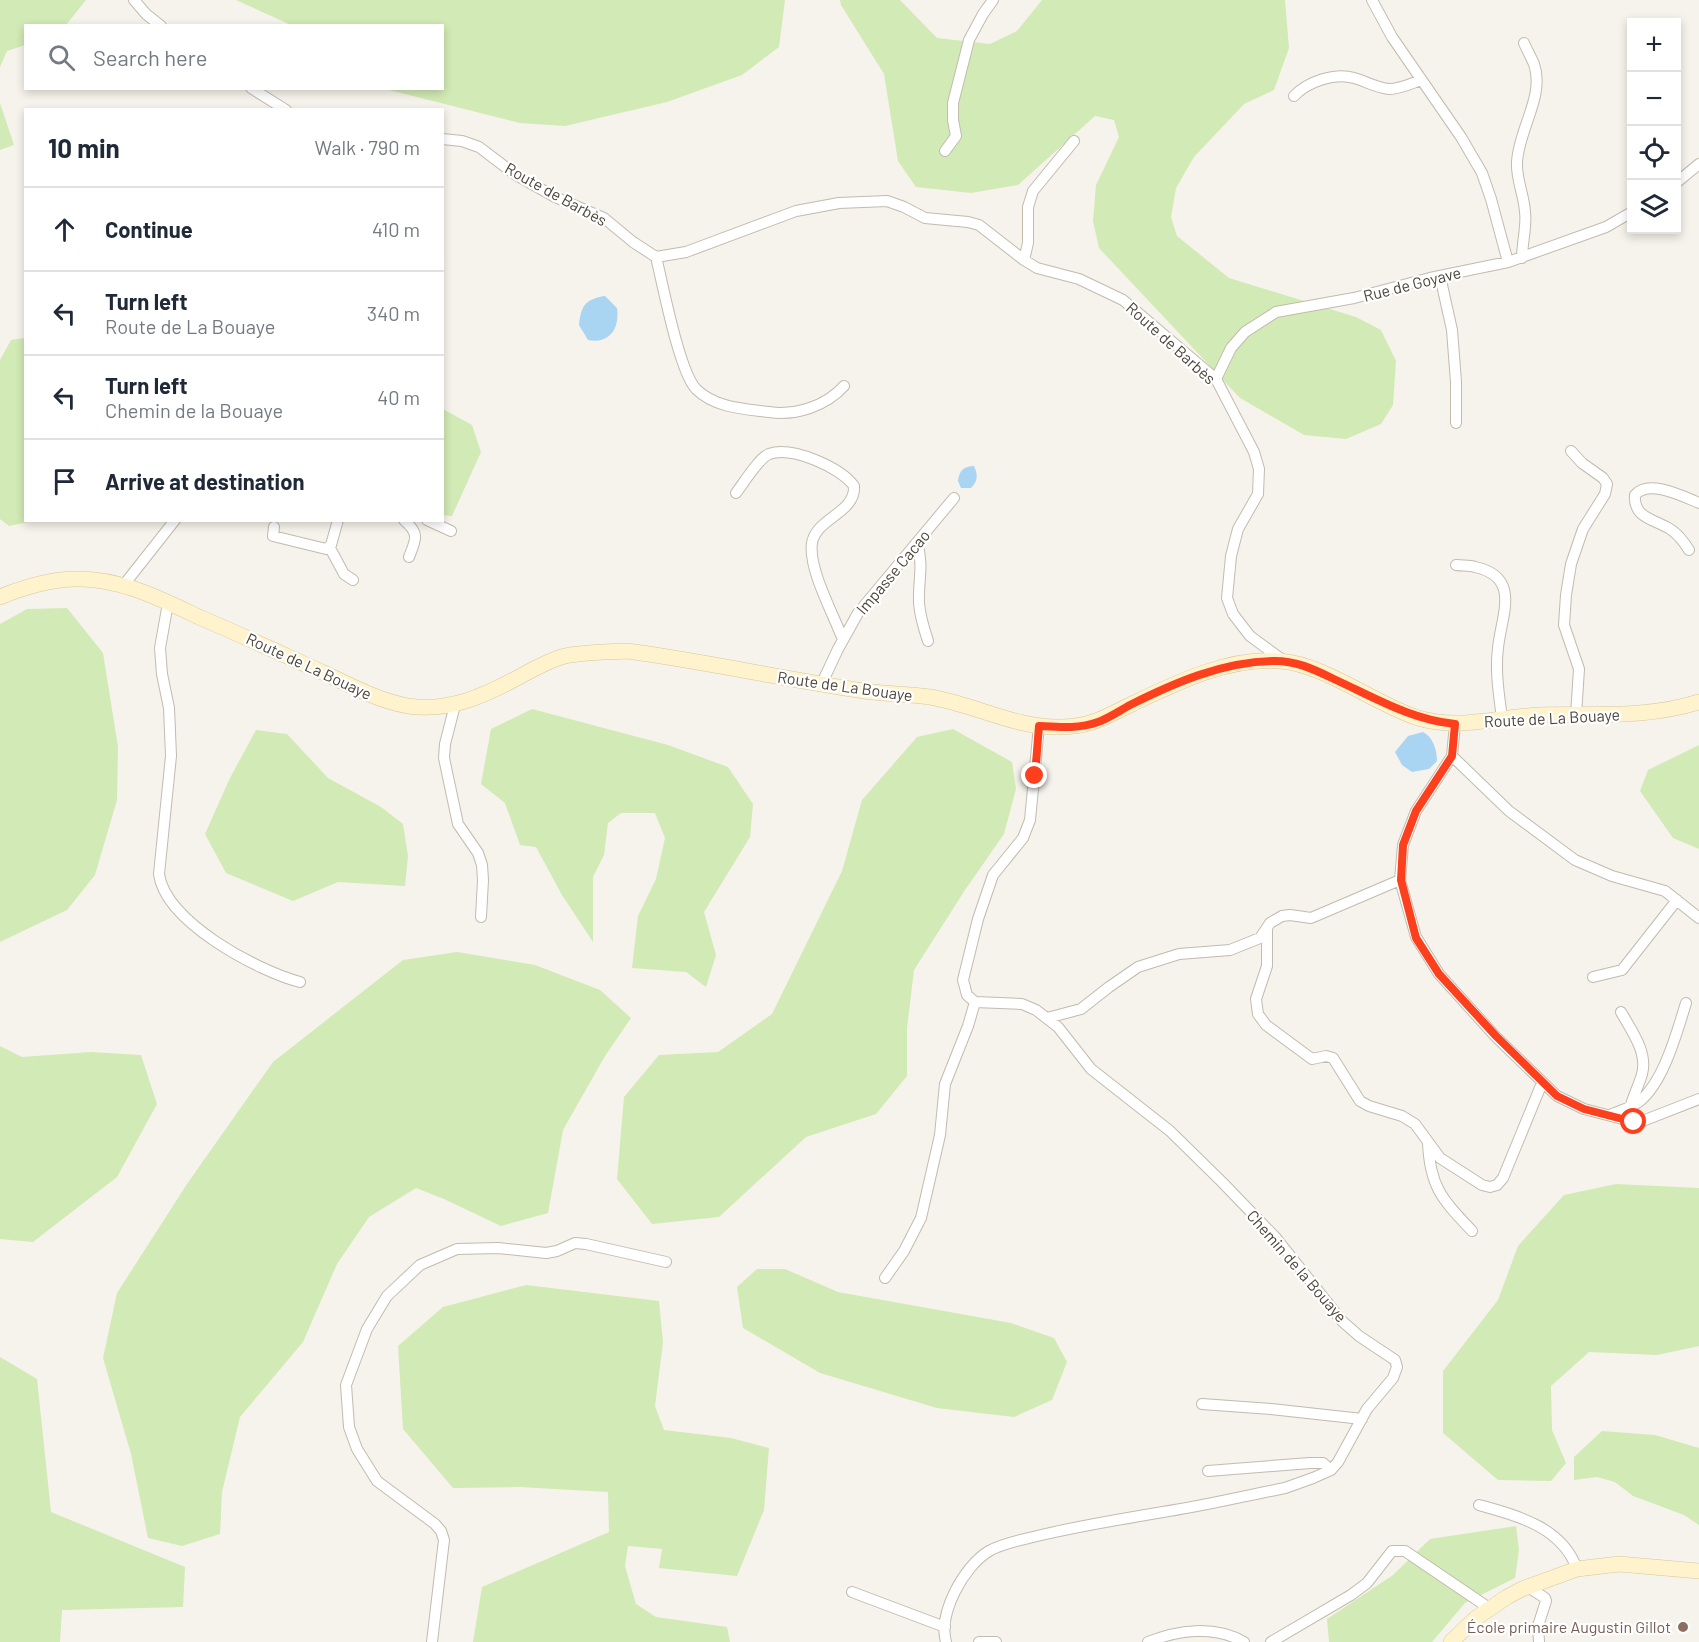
<!DOCTYPE html>
<html lang="en">
<head>
<meta charset="utf-8">
<style>
	:root { --surface:#fff; --page:#f6f6f7; --text:#1f2937; --muted:#747a83; --line:#e0e1e3 }
	body { margin:0; font-family:Barlow,sans-serif; background:var(--page); color:var(--text) }
	.controls { position:absolute; right:18px; top:18px; display:grid; overflow:hidden; border-radius:0px; box-shadow:0 3px 9px #0003 }
	.controls button { width:54px; height:54px; display:grid; place-items:center; padding:0; border:0; border-bottom:2px solid var(--line); background:var(--surface); color:var(--text); font:30px sans-serif }
	.stop { position:absolute; width:18px; height:18px; margin:-14px; border:4px solid #fc3f1d; border-radius:50%; background:#fff }
	.stop.end { background:#fc3f1d; border-color:#fff; box-shadow:0 2px 6px #0008 }
	.list { margin:0; padding:0; list-style:none }
	h2 { display:flex; justify-content:space-between; align-items:center; height:78px; margin:0; padding:0 24px; font-size:26px }
	h2 small { font-size:20px; font-weight:400; color:var(--muted) }
	.list li { display:grid; grid-template-columns:39px 1fr auto; gap:18px; align-items:center; box-sizing:border-box; height:84px; padding:0 24px; border-top:2px solid var(--line) }
	.list b { display:block; font-size:22px; white-space:nowrap }
	.list p { margin:0; font-size:20px; white-space:nowrap; color:var(--muted) }
	.list em { font-size:20px; font-style:normal; color:var(--muted) }
	.icon { flex:none; width:33px; height:33px; fill:none; stroke:currentColor; stroke-width:2; stroke-linecap:round; stroke-linejoin:round }
	.map { position:relative; flex:none; width:1699px; height:1642px; overflow:hidden }
	.search { position:absolute; background:var(--surface); box-shadow:0 3px 9px #0003; left:24px; top:24px; width:420px; height:66px; display:flex; align-items:center; gap:15px; box-sizing:border-box; padding:0 21px; border-radius:0px; color:var(--muted); font-size:22px }
	.panel { position:absolute; background:var(--surface); box-shadow:0 3px 9px #0003; left:24px; top:108px; width:420px; height:414px; border-radius:0px }
	.map>svg:first-child { display:block }
	.green { fill:#d2eab5 }
	.water { fill:#a9d4f2 }
	.lines { fill:none; stroke-linecap:round; stroke-linejoin:round }
	.street-casing { stroke:#c2bbae; stroke-width:12 }
	.secondary-casing { stroke:#d6c79b; stroke-width:16 }
	.street { stroke:#fff; stroke-width:10 }
	.secondary { stroke:#fff3cd; stroke-width:15 }
	.route { stroke:#fc3f1d; stroke-width:8 }
	.education-dot { fill:#8d6e63; stroke:#fff; stroke-width:2 }
	.labels { text-anchor:middle; stroke-width:4.5; stroke-linejoin:round; paint-order:stroke }
	.street-label { font-size:16px; fill:#4b4439; stroke:#fff }
	.education-label { font-size:16px; fill:#785e54; stroke:#fff; text-anchor:end }
</style>
</head>
<body>
<div class="map">
<svg width="1699" height="1642" viewBox="0 0 1699 1642">
	<rect width="100%" height="100%" fill="#f6f3ec"/>
	<path class="green" d="M0,0H86L66,25L26,26L25,45L7,51L0,67Z
		M236,0H785L779,47L742,75L667,102L565,126L520,123L385,89L442,88V26L291,25Z
		M840,0H900L937,38L990,44L1017,31L1042,0H1285L1289,48L1274,90L1244,104L1194,157L1176,188L1171,217L1177,236L1229,278L1356,317L1381,330L1396,361L1393,405L1381,424L1346,439L1304,435L1240,398L1099,248L1093,221L1096,185L1119,137L1114,120L1095,116L1018,185L971,193L916,187L898,161L884,74L841,5Z
		M0,103L14,145L0,150Z
		M25,338L26,520L34,521L9,526L0,519V360L11,340Z
		M443,409L472,425L481,452L452,516L443,515Z
		M67,608L103,653L118,747L117,800L95,875L67,910L0,942V624L27,609Z
		M532,709L668,745L728,767L753,804L750,837L704,912L716,955L706,987L686,972L632,968L638,916L656,879L665,838L655,813H621L608,823L604,855L593,877V942L562,895L536,847L520,845L505,803L481,784L491,729Z
		M953,729L1012,762L1016,789L1004,834L965,890L914,970L907,1028V1076L876,1114L806,1137L719,1217L652,1224L617,1179L624,1097L659,1055L718,1052L772,1014L842,871L862,800L917,737Z
		M256,730L287,734L328,778L381,807L403,824L408,856L405,886L338,882L293,901L226,873L205,834L230,778Z
		M1699,745V849L1673,838L1640,791L1648,770Z
		M457,952L535,965L600,990L631,1018L605,1056L563,1130L548,1213L501,1226L444,1199L416,1188L369,1217L337,1264L303,1342L240,1417L222,1492L220,1534L182,1546L148,1538L131,1454L103,1358L117,1293L187,1184L273,1062L403,960Z
		M0,1046L22,1057L91,1052L141,1055L157,1104L117,1177L33,1242L0,1239Z
		M1616,1184L1699,1188V1346L1657,1355L1589,1352L1551,1386L1552,1430L1566,1463L1551,1481L1498,1480L1443,1433V1371L1498,1300L1518,1246L1564,1195Z
		M757,1269H785L838,1292L1011,1323L1054,1338L1067,1362L1052,1400L1014,1417L937,1408L820,1373L743,1328L737,1287Z
		M526,1285L659,1301L663,1342L655,1406L664,1430L731,1438L769,1448L764,1510L737,1576L659,1568L662,1549L628,1546L625,1566L636,1604L656,1617L727,1627L730,1642H473L482,1587L609,1532L608,1492L520,1487L453,1488L403,1429L398,1346L443,1307Z
		M0,1357L37,1379L51,1512L185,1567L183,1607L62,1610L60,1642H0Z
		M1602,1431L1655,1435L1699,1448V1525L1684,1515L1633,1496L1615,1482L1597,1477L1574,1480V1457Z
		M1516,1526L1519,1550L1515,1578L1465,1603L1432,1642H1329L1327,1619L1393,1575L1430,1539Z"/>
	<path class="water" d="M605,296L617,308C620,329 609,344 588,340L579,325C581,306 585,299 605,296Z
		M974,466C978,475 978,481 971,488H961L958,481C959,471 964,466 974,466Z
		M1423,732C1433,737 1437,750 1437,761L1429,769L1412,772L1402,765L1395,752L1408,736Z"/>
	<g class="lines">
		<defs>
			<path id="street" d="M134,0L146,14L161,26
				M1372,0L1392,37L1461,137L1482,173L1491,199L1508,262
				M251,88L286,110
				M1294,96C1307,82 1335,72 1354,78C1365,81 1377,88 1389,89C1400,89 1410,84 1421,80
				M442,139L462,141L479,147L516,175L555,197L604,218L633,242L656,257L686,252L796,211L839,203L887,201L904,207L925,218L968,222L979,225L1024,260L1037,268L1079,279L1123,300L1216,379L1254,452L1259,469L1258,494L1238,529L1231,556L1227,598L1233,614L1250,636L1284,661
				M945,151L956,136L953,120V103L969,40L983,14L993,0
				M1676,183L1699,164
				M656,257C663,285 679,371 696,389C715,408 745,409 769,412C796,416 826,406 844,386
				M1522,258C1522,243 1527,225 1525,212C1524,194 1516,180 1517,162C1519,128 1545,96 1534,64C1531,57 1527,50 1524,43
				M1024,260L1028,243V207L1033,191L1074,141
				M1440,276L1452,330L1456,382V423
				M1216,379L1231,348L1245,332L1276,312L1354,298L1430,278L1508,262L1606,227L1632,212
				M1571,451L1582,463L1603,478L1607,484L1605,494L1583,529L1571,564L1566,595L1564,625L1579,669L1576,715
				M736,493C743,484 759,458 769,454C792,446 840,467 854,486C856,513 816,518 812,543C808,569 834,615 843,640
				M404,520C420,534 416,539 409,557
				M427,520L451,531
				M274,527L273,536L326,549L331,545L338,520
				M917,542C924,567 918,580 919,603C920,616 924,629 928,641
				M330,548L344,574L353,580
				M1689,550C1684,542 1678,534 1670,529C1654,519 1633,518 1635,495C1649,479 1682,496 1699,503
				M1456,565C1463,566 1469,565 1475,567C1522,577 1501,616 1498,648C1495,671 1499,695 1502,718
				M123,586L175,520
				M168,603L160,648L162,674L169,708L171,756L159,874C165,922 258,971 300,982
				M822,683L838,649L858,613L954,498
				M455,705L445,744L444,758L458,824L478,853L482,865L483,880L481,917
				M1455,724L1452,756L1416,811L1403,845L1400,880L1416,937L1439,974L1496,1037L1557,1096L1584,1109L1634,1122H1640L1699,1099
				M1452,756L1509,811L1575,860L1612,876L1665,891L1699,918
				M1267,928V966L1256,999L1258,1014L1266,1025L1312,1059L1326,1056L1333,1058L1360,1101L1369,1106L1402,1116L1415,1124L1440,1158L1482,1185L1490,1187L1497,1185L1503,1178L1542,1083
				M1593,977L1622,970L1677,900
				M1621,1012C1631,1030 1648,1052 1642,1074C1639,1085 1634,1094 1631,1105
				M1047,1018L1081,1009L1109,987L1138,967L1179,954L1230,950L1260,938L1270,923L1282,916L1290,915L1311,918L1400,880
				M1610,1115C1619,1111 1633,1107 1640,1101C1664,1081 1677,1032 1686,1003
				M1428,1143C1430,1188 1443,1200 1472,1231
				M885,1278L904,1251L921,1218L940,1135L945,1084L968,1026L975,1002
				M1202,1404L1271,1409L1362,1419
				M1208,1471L1310,1463H1323L1331,1470
				M1479,1505C1518,1516 1562,1527 1577,1569
				M1528,1587L1545,1598L1546,1601L1538,1626L1539,1642
				M852,1592L945,1627
				M432,1642L444,1540L441,1531L435,1524L377,1481L357,1449L349,1427L346,1385L367,1329L387,1296L420,1265L457,1249L498,1248L546,1253L557,1251L575,1243L586,1244L666,1262
				M946,1642C938,1613 964,1566 989,1551C1003,1543 1021,1540 1037,1536C1079,1526 1121,1519 1163,1512C1204,1506 1244,1496 1285,1488L1313,1478L1331,1470L1338,1462L1367,1409L1393,1378L1397,1367L1395,1360L1359,1336L1342,1321L1276,1238L1223,1183L1170,1131L1091,1069L1058,1027L1036,1010L1022,1004L975,1002L967,995L963,980L978,919L993,875L1023,838L1030,820L1039,726
				M979,1642H996
				M1148,1642C1178,1630 1214,1625 1244,1642
				M1271,1642L1351,1595L1367,1583L1392,1551H1405L1489,1608"/>
			<path id="secondary" d="M0,597C24,587 49,580 74,579C118,577 161,599 199,617C241,635 282,654 324,673C352,686 376,700 408,706C449,712 484,696 519,677C534,669 549,660 565,656C585,652 607,652 628,651C707,662 785,679 864,691C886,694 908,694 930,697C973,704 1016,728 1059,727C1091,727 1105,717 1132,704C1178,682 1229,657 1280,661C1324,664 1375,704 1418,718C1458,730 1499,717 1539,715C1595,713 1645,719 1699,702
				M1451,1642L1476,1618L1507,1597L1522,1589L1577,1569L1619,1564L1699,1571"/>
		</defs>
		<use href="#street" class="street-casing"/>
		<use href="#secondary" class="secondary-casing"/>
		<use href="#street" class="street"/>
		<use href="#secondary" class="secondary"/>
	</g>
	<g class="lines">
		<path class="route" d="M1035,776L1039,726C1058,727 1079,729 1098,722C1109,718 1119,711 1130,705C1174,683 1222,662 1272,661C1296,660 1315,670 1336,680C1375,698 1412,720 1455,724L1452,756L1416,811L1403,845L1401,880L1416,938L1439,974L1496,1036L1557,1096L1584,1109L1634,1122"/>
	</g>
	<circle class="education-dot" cx="1683" cy="1627" r="6"/>
	<g class="labels">
		<g class="street-label">
			<text transform="translate(556 194) rotate(29)" y="6">Route de Barbès</text>
			<text transform="translate(1412 284) rotate(-14)" y="6">Rue de Goyave</text>
			<text transform="translate(1171 343) rotate(42)" y="6">Route de Barbès</text>
			<text transform="translate(893 572) rotate(-50)" y="6">Impasse Cacao</text>
			<text transform="translate(309 666) rotate(25)" y="6">Route de La Bouaye</text>
			<text transform="translate(845 686) rotate(8)" y="6">Route de La Bouaye</text>
			<text transform="translate(1552 718) rotate(-3)" y="6">Route de La Bouaye</text>
			<text transform="translate(1297 1266) rotate(49)" y="6">Chemin de la Bouaye</text>
		</g>
		<g class="education-label">
			<text x="1671" y="1633">École primaire Augustin Gillot</text>
		</g>
	</g>
</svg>
<div class="controls">
<button>+</button>
<button>−</button>
<button><svg class="icon" aria-label="locate" viewBox="0 0 24 24"><circle cx="12" cy="12" r="6"/><path d="M12 2v4M12 18v4M2 12h4M18 12h4"/></svg></button>
<button><svg class="icon" aria-label="layers" viewBox="0 0 24 24"><path d="M12 4l9 5-9 5-9-5zM3 14l9 5 9-5"/></svg></button>
</div>
<div class="stop" style="left:1634px;top:1122px"></div>
<div class="stop end" style="left:1035px;top:776px"></div>
<div class="search"><svg class="icon" aria-label="search" viewBox="0 0 24 24"><circle cx="10" cy="10" r="6"/><path d="M15 15l6 6"/></svg>Search here</div>
<section class="panel">
<h2>10 min<small>Walk · 790 m</small></h2>
<ul class="list">
<li><svg class="icon" aria-label="ahead" viewBox="0 0 24 24"><path d="M12 20V5M6 11l6-6 6 6"/></svg><div><b>Continue</b></div><em>410 m</em></li>
<li><svg class="icon" aria-label="left" viewBox="0 0 24 24"><path d="M17 20v-9H6M10 6l-5 5 5 5"/></svg><div><b>Turn left</b><p>Route de La Bouaye</p></div><em>340 m</em></li>
<li><svg class="icon" aria-label="left" viewBox="0 0 24 24"><path d="M17 20v-9H6M10 6l-5 5 5 5"/></svg><div><b>Turn left</b><p>Chemin de la Bouaye</p></div><em>40 m</em></li>
<li><svg class="icon" aria-label="arrive" viewBox="0 0 24 24"><path d="M6 21V4h12l-3 4 3 4H6"/></svg><div><b>Arrive at destination</b></div></li>
</ul>
</section>
</div>
</body>
</html>
